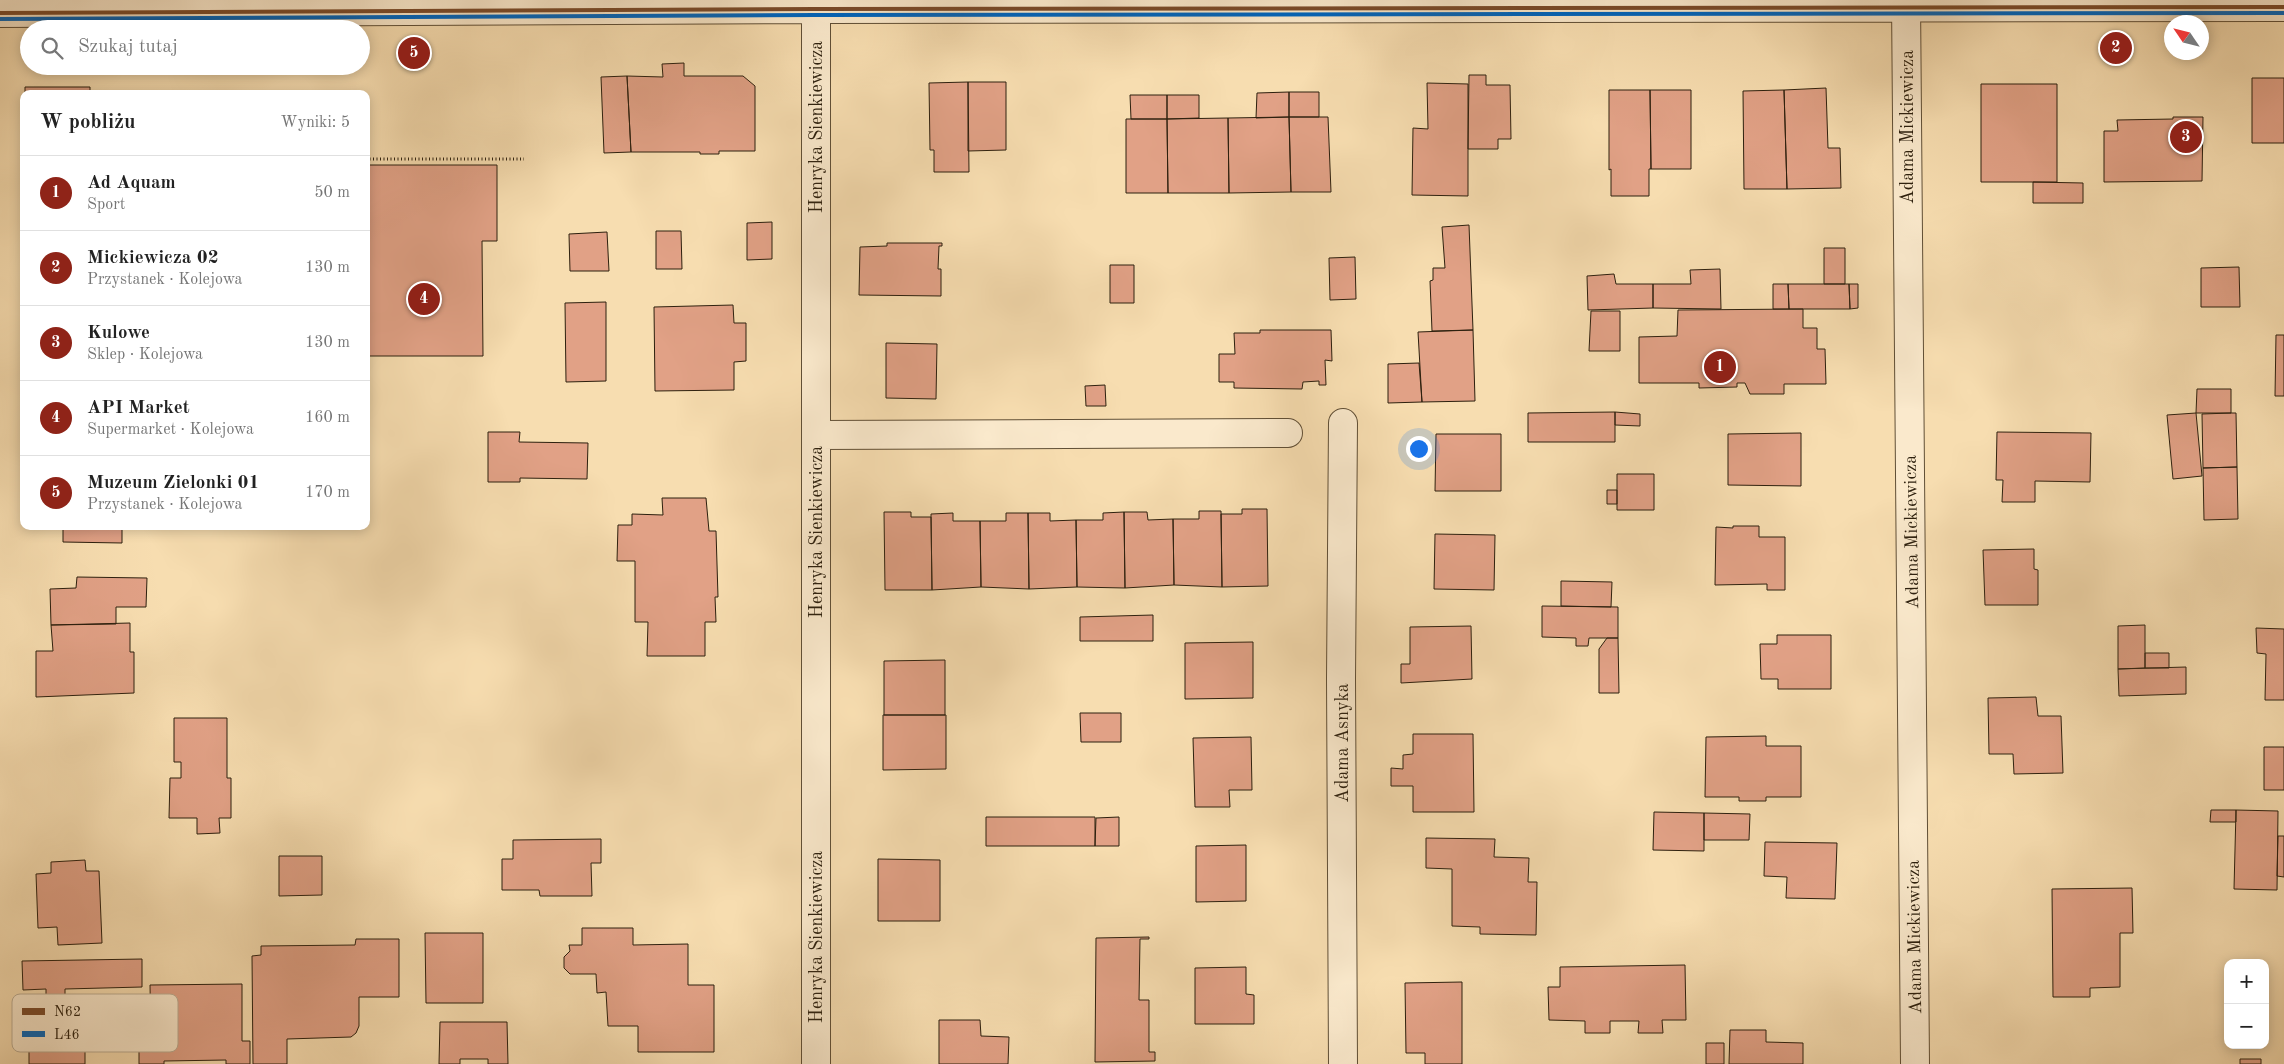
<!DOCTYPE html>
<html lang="pl">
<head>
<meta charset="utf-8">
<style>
	:root { --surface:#fff; --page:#f2f2f2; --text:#222; --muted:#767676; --line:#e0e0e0; --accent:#8f2418 }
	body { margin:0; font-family:"Old Standard TT",serif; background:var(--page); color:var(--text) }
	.controls { position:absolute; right:15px; bottom:15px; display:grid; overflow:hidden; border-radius:10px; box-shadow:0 2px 12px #0003 }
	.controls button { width:45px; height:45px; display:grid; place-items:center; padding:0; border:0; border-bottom:1px solid var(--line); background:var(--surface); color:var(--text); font:25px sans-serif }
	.compass { position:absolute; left:2164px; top:15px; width:45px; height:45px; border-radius:50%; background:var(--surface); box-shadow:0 2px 12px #0003; rotate:305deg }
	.you { position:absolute; left:1418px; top:448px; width:18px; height:18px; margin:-12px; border:4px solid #fff; border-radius:50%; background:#1a73e8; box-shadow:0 0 0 8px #1a73e833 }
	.badge { display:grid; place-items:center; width:32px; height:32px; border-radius:50%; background:var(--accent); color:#fff; font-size:16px; font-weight:700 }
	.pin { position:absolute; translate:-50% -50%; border:2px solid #fff; box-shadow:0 1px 5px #0006 }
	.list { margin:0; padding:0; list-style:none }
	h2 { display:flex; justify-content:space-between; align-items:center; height:65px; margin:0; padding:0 20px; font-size:21px }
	h2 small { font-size:16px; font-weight:400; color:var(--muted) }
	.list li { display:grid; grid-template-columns:32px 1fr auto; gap:15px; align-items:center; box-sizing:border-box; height:75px; padding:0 20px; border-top:1px solid var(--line) }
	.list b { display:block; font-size:19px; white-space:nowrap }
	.list p { margin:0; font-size:16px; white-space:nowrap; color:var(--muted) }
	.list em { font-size:16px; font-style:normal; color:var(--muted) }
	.icon { flex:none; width:28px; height:28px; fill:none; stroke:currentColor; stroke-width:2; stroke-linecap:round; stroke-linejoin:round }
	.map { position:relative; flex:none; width:2284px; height:1064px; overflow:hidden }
	.search { position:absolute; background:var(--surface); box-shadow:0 2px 12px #0003; left:20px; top:20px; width:350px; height:55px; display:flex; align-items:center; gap:12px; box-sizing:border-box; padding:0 18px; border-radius:28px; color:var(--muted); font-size:19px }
	.panel { position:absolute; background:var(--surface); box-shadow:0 2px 12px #0003; left:20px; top:90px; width:350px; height:440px; border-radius:10px }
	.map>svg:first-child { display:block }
	.building { fill:#e1a186; stroke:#2d200e }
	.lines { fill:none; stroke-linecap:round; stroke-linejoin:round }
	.minor-casing { stroke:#604f36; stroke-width:30 }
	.path { stroke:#2d200e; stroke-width:3; stroke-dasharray:1 2.5; stroke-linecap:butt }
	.minor { stroke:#fae9cc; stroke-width:28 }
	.bus-1-casing { stroke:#fae9cc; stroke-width:8 }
	.bus-2-casing { stroke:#fae9cc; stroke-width:8 }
	.bus-1 { stroke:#7a4b2a; stroke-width:4 }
	.bus-2 { stroke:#0065bd; stroke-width:4 }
	.labels { text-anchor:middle; stroke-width:5; stroke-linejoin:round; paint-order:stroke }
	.street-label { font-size:18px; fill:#2d200e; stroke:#fae9cc }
	.key { fill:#fae9cc; stroke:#bcad93; stroke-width:1 }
	.key-label { font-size:14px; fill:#2d200e }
</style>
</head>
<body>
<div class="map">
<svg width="2284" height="1064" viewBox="0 0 2284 1064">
	<rect width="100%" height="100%" fill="#f7ddb0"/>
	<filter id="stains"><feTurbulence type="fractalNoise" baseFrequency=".004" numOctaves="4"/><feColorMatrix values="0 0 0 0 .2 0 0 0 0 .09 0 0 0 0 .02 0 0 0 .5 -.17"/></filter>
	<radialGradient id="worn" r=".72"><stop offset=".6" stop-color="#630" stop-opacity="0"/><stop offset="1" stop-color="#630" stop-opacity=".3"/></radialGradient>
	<path class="building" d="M684,63V76H743L755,86V151H719V154H700V152H631L627,76L663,77L662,64Z
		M1469,75H1486V85H1510L1511,139H1498V149H1468Z
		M627,76L631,152L604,153L601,77Z
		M2252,78H2284V143H2252Z
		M968,82L969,172H934V150H930L929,83Z
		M968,82H1006V150L968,151Z
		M1427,83L1468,84V196L1412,195L1413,128L1428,129Z
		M1981,84H2057V182H1981Z
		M25,87H90V94H25Z
		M1826,88L1828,148H1840L1841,188L1787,189L1784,90Z
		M1609,90H1650L1651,169H1649V196H1611V169L1609,170Z
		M1650,90H1691V169H1651Z
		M1784,90L1787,189H1744L1743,91Z
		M214,92V94H180V93Z
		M1289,92V117L1256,118L1257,93Z
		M1289,92H1319V117H1289Z
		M1130,95H1167V119H1131Z
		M1167,95H1199V118L1167,119Z
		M1289,117L1291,192L1229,193L1228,118Z
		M1289,117H1328L1331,192H1291Z
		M2173,117H2203L2202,181L2104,182V131H2118L2117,120L2173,119Z
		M1228,118L1229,193H1168L1167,119Z
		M1126,119H1167L1168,193H1126Z
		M366,165H497V241H482L483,356H366Z
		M2033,182L2083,183V203H2033Z
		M772,222V259L747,260V223Z
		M1469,225L1473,330L1432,331L1430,281L1433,280V268H1445L1442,227Z
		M656,231H681L682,269H656Z
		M607,232L609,271H570L569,234Z
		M887,243H942V246H939L938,269H941V296L859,295L860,247L887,246Z
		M1824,248H1845V284H1824Z
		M1355,257L1356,299L1330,300L1329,258Z
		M1110,265H1134V303H1110Z
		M2239,267L2240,307H2201V268Z
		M1720,269L1721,309L1653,308V284H1691L1690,270Z
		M1614,274L1616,284H1653V308L1588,310L1587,276Z
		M1773,284H1788L1789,309H1773Z
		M1788,284H1849L1850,309H1789Z
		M1849,284H1858V308L1850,309Z
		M606,302V381L566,382L565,303Z
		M733,305L734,323H746V361L734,362V390L655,391L654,307Z
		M1803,309V328H1817V349H1825L1826,384H1784V394H1750L1745,383H1737V387L1699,388V383H1639V337L1677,336L1678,310Z
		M1591,311H1620V351H1589Z
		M1260,330H1331L1332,361L1325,360L1326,385H1319V381L1303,382L1302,389L1234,388V382H1219V354H1235L1234,333H1260Z
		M1473,330L1475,401L1422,402L1418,332Z
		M2276,335H2284V396H2275Z
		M886,343L937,344L936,399L886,398Z
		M1419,363L1422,402L1388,403V364Z
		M1105,385L1106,406H1086L1085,386Z
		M2197,389H2231V413H2196Z
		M1615,412V442H1528V413Z
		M1615,412L1640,414V426L1615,425Z
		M2196,413L2202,476L2173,479L2167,415Z
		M2231,413H2236L2237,467L2203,468L2202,414Z
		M488,432H520L519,442L588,443L587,479L520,478V482H488Z
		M1997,432L2091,433L2090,482L2035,481V502H2002L2003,480H1996Z
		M1801,433V486L1728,485V434Z
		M1436,434H1501V491H1435Z
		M2237,467L2238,519L2204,520L2203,468Z
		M1617,474H1654V510H1617Z
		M1607,490H1617V504H1607Z
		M662,498H706L709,531H716L718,597H715L716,622H705V656H647L648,622H635V561H617L618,525H632V514L663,515Z
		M1242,509H1267L1268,586L1222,587L1221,514H1242Z
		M1199,511H1221L1222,587L1174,585L1173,519H1199Z
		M884,512H911V517H931L932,590H885Z
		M1124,512H1147L1148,520L1173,519L1174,585L1125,588Z
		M1124,512L1125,588L1077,587L1076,520H1103V513Z
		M953,513V521H980L981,587L932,590L931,514Z
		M1006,513H1028L1029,589L981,587L980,521H1006Z
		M1028,513H1050V521L1076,520L1077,587L1029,589Z
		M63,526H122V543L63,542Z
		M1733,526H1759V537H1785V590H1767V584L1715,585L1716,527L1733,528Z
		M1435,534L1495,535L1494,590L1434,589Z
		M2034,549V569L2038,570V605H1985L1983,550Z
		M77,577L147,578L146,607H116V624L51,625L50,589L76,588Z
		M1561,581L1612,582L1611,607L1561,606Z
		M1542,606L1618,607V638H1589L1588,646H1576V638L1542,637Z
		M1153,615V641H1080V617Z
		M130,623V652H134V693L36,697V651H53L51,625Z
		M2145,625V668L2118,669V626Z
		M1471,626L1472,679L1401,683V664H1410V627Z
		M2256,628L2284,629V700H2265L2266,654L2257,653Z
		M1777,635H1831V689H1778V679H1761L1760,644H1777Z
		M1607,638H1618L1619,693H1599V649Z
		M1253,642V698L1185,699V643Z
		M2145,653H2169V668H2145Z
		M945,660V715H884V661Z
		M2186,667V694L2119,696L2118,669Z
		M2036,697L2038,716H2061L2063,773L2014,774L2013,754H1989L1988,698Z
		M1080,713H1121V742H1081Z
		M883,715H946V769L883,770Z
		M174,718H227V778H231V818H219L220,833L197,834V818H169L170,778H181V762H174Z
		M1413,734H1473L1474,812H1413V786H1391V768L1403,769V755L1413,754Z
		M1766,736V746H1801V797H1766V801H1739V797H1705L1706,737Z
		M1251,737L1252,790H1229L1230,807H1195L1193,738Z
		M2264,747H2284V790H2264Z
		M2211,810H2236V822H2210Z
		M2236,810L2278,811L2277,890L2234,889Z
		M1654,812L1704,813V851L1653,850Z
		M1704,813L1750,814L1749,840H1704Z
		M986,817H1095V846H986Z
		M1119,817V846H1095L1096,818Z
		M2278,836H2284V877L2277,876Z
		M1426,838L1495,839L1494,857L1529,858L1528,882H1537L1536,935L1480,934V927L1452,926V869L1426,868Z
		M601,839V863H591L592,896H540L539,890H502V859H513V840Z
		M1765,842L1837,843L1835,899L1786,898L1787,877L1764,876Z
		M1246,845V901L1196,902V846Z
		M279,856H322V895L279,896Z
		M878,859L940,860V921H878Z
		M85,860L86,871H99L102,943L58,945L57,927L38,928L36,874L51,873V862Z
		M2132,888L2133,933H2120V987L2090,988V997H2053L2052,889Z
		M582,928H633V945L688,944V985H714V1052H638V1026H608L606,992L597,993L596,974H570L564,968V957L570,951L569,945H582Z
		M425,933H483V1003H426Z
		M1149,937V939H1140L1139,1000H1149V1052H1155V1061L1095,1062L1096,938Z
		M356,939H399V997H359V1026L356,1033L351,1037L287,1039V1064H253L252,956L261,955V946L355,945Z
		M142,959V987L65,989V1000L46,1001V989L23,990L22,961Z
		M1685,965L1686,1020H1662L1663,1033H1638L1639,1021H1610V1033H1585V1021L1549,1020L1548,987H1560V967Z
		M1246,967V994L1254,995V1024H1195V968Z
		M1462,982V1064H1425V1053H1406L1405,983Z
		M242,984V1041H250V1064H226V1060L164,1061V1064H139V1042L151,1041L150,985Z
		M939,1020H980L981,1036L1009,1037L1008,1064H939Z
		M440,1022H507L508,1064H488V1059H460V1064H439Z
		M1730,1030H1766V1042L1803,1043V1064H1729Z
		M58,1035H85V1064H29V1048H36V1041H59Z
		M1706,1043H1724V1064H1706Z
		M2240,1059H2261V1064H2240Z"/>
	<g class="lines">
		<defs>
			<path id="minor" d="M1906,0L1915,1064
				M0,13L816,9L2284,7
				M816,435L1288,433
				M816,1064V0
				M1343,1064L1341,679L1343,423"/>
		</defs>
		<use href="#minor" class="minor-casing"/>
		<path class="path" d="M366,159H524"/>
		<use href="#minor" class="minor"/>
		<defs>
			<path id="bus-1" d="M0,13L816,9L2284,7"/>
			<path id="bus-2" d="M0,19L816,15L2284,13"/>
		</defs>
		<use href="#bus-1" class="bus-1-casing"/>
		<use href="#bus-2" class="bus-2-casing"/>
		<use href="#bus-1" class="bus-1"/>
		<use href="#bus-2" class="bus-2"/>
	</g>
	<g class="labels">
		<g class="street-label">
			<text transform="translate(816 127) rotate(-90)" y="6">Henryka Sienkiewicza</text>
			<text transform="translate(1907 127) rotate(-90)" y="6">Adama Mickiewicza</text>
			<text transform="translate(816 532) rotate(-90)" y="6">Henryka Sienkiewicza</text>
			<text transform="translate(1911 532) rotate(-91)" y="6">Adama Mickiewicza</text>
			<text transform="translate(1342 743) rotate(-90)" y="6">Adama Asnyka</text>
			<text transform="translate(816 937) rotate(-90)" y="6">Henryka Sienkiewicza</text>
			<text transform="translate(1914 937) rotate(-91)" y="6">Adama Mickiewicza</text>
		</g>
	</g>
	<rect x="12" y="994" width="166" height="58" rx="8" class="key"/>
	<rect x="22" y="1008" width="23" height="7" fill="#7a4b2a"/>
	<rect x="22" y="1031" width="23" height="6" fill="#0065bd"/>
	<g class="key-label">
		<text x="54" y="1016">N62</text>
		<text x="54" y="1039">L46</text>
	</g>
	<rect width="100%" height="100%" filter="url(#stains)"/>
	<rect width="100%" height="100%" fill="url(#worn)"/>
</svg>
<div class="controls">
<button>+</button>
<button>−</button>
</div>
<svg class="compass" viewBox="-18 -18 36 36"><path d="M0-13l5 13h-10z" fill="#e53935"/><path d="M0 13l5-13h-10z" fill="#767676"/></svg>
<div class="you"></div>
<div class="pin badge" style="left:1720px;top:367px">1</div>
<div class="pin badge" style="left:2116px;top:48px">2</div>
<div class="pin badge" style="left:2186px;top:137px">3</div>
<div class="pin badge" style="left:424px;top:299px">4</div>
<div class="pin badge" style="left:414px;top:53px">5</div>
<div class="search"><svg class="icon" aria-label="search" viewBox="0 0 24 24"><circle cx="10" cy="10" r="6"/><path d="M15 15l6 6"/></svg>Szukaj tutaj</div>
<section class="panel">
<h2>W pobliżu<small>Wyniki: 5</small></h2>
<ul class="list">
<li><span class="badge">1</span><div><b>Ad Aquam</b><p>Sport</p></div><em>50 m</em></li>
<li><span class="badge">2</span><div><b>Mickiewicza 02</b><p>Przystanek · Kolejowa</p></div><em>130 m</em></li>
<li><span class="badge">3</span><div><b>Kulowe</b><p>Sklep · Kolejowa</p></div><em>130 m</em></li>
<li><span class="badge">4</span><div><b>API Market</b><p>Supermarket · Kolejowa</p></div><em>160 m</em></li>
<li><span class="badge">5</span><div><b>Muzeum Zielonki 01</b><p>Przystanek · Kolejowa</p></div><em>170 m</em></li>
</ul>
</section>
</div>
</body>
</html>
